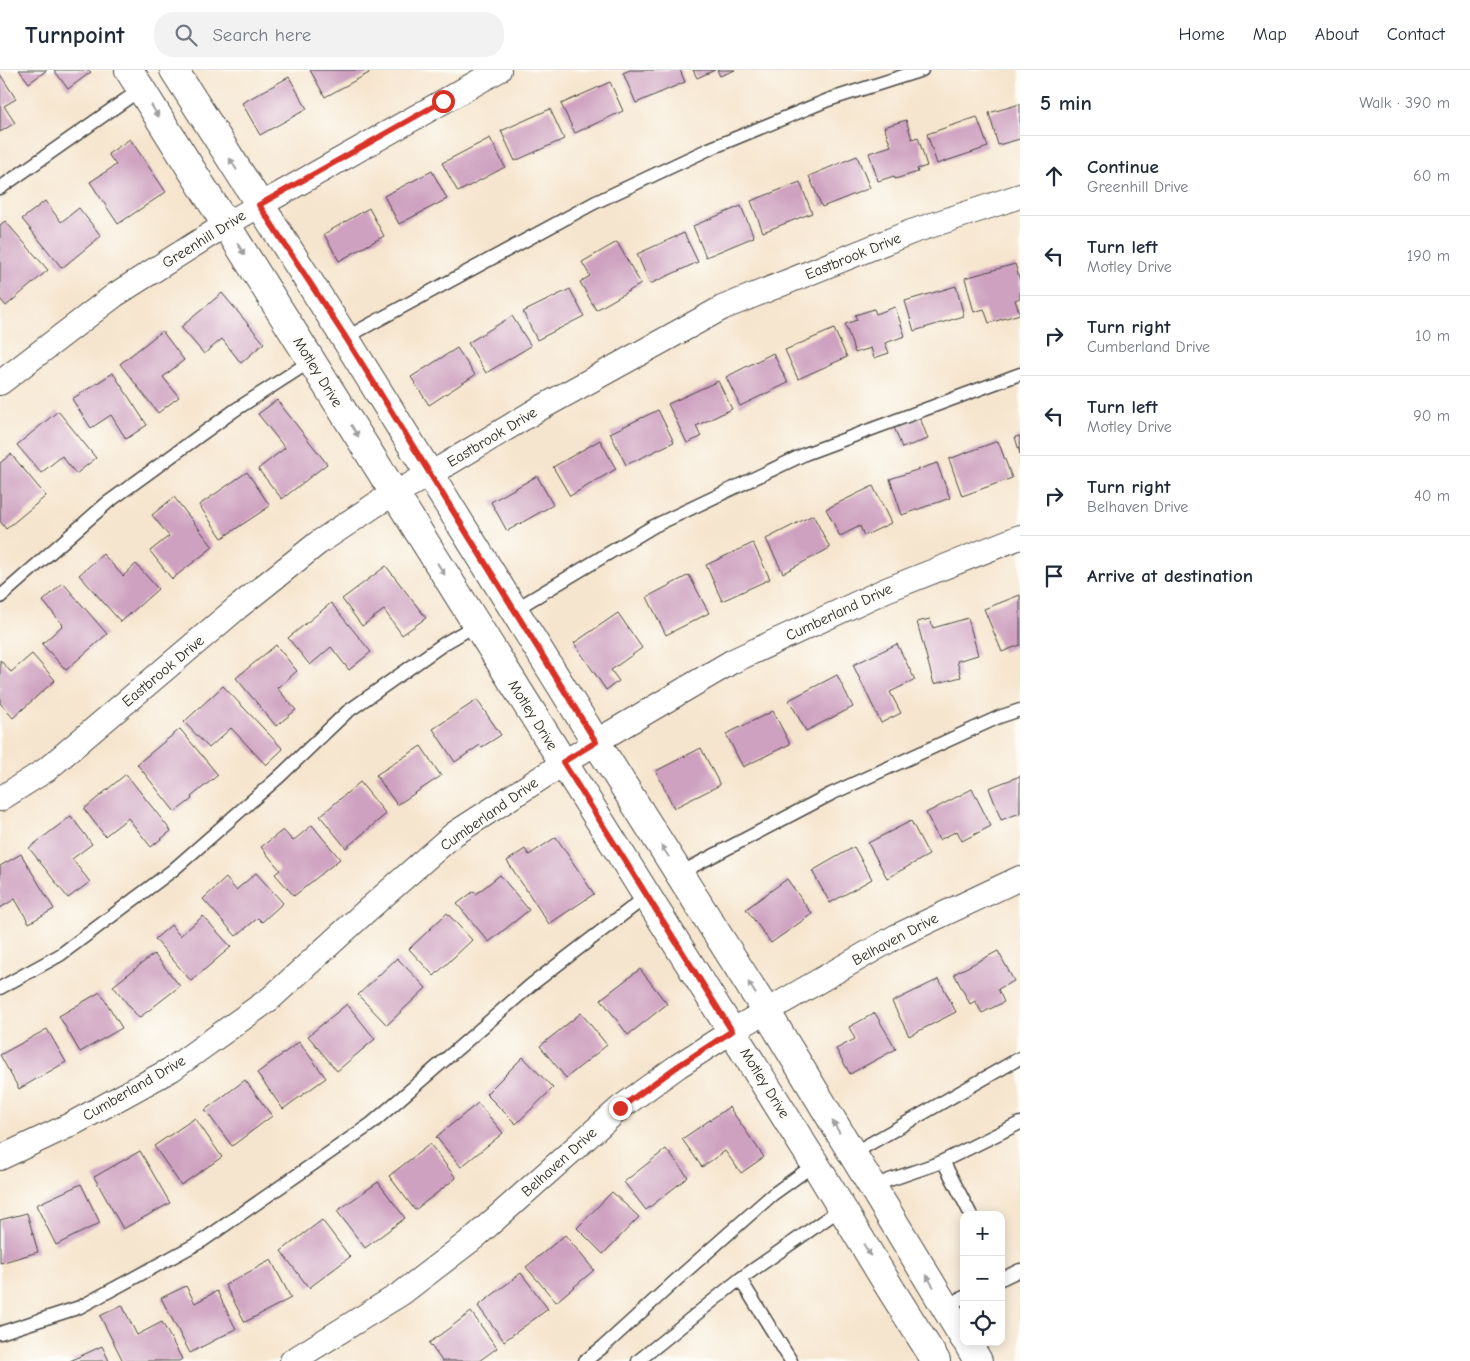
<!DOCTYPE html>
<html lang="en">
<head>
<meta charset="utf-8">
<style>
	:root { --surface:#fff; --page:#f2f2f3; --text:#1f2937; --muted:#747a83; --line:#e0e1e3 }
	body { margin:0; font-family:"Comic Neue",sans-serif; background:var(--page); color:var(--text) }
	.controls { position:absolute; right:15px; bottom:15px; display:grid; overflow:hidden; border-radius:10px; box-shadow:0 2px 12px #0003 }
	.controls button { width:45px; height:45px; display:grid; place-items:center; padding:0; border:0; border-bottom:1px solid var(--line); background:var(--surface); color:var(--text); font:25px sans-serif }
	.stop { position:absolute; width:15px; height:15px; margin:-11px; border:4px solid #d93025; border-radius:50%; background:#fff }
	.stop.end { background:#d93025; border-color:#fff; box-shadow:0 1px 5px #0008 }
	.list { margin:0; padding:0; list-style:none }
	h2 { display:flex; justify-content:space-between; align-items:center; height:65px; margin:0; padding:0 20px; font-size:21px }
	h2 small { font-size:16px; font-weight:400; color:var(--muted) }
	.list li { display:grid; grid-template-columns:32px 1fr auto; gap:15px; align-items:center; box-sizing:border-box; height:80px; padding:0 20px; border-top:1px solid var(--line) }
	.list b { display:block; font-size:19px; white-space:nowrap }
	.list p { margin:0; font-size:16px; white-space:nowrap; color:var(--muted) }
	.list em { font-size:16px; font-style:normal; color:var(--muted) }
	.icon { flex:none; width:28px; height:28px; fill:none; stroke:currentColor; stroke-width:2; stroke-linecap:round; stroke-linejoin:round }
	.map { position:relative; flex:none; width:1020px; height:1291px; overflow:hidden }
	header { display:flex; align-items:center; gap:30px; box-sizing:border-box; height:70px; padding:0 25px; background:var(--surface); border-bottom:1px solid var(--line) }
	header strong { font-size:24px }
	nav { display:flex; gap:28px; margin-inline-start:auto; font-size:18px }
	.search { width:350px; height:45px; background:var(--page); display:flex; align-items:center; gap:12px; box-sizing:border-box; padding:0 18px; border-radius:20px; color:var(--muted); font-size:19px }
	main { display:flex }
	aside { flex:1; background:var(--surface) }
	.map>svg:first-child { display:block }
	.building { fill:#cea1c0 }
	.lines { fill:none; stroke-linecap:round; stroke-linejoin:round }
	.service-casing { stroke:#494743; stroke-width:15 }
	.minor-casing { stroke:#494743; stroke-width:26 }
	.secondary-casing { stroke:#494743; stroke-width:30 }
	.service { stroke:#fff; stroke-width:12 }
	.minor { stroke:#fff; stroke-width:24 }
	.secondary { stroke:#fff; stroke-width:28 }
	.oneway { fill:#a0a0a0 }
	.route { stroke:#d93025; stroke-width:6 }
	.labels { text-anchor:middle; stroke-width:4.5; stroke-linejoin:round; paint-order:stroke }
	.street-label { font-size:15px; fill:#2b2b2b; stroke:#fdfcf7 }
</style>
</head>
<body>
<header>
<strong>Turnpoint</strong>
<div class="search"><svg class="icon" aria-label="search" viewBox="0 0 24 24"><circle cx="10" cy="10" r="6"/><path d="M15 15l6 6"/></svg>Search here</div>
<nav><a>Home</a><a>Map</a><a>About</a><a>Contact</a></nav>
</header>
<main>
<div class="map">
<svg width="1020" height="1291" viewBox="0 0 1020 1291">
	<rect width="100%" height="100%" fill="#fdfcf7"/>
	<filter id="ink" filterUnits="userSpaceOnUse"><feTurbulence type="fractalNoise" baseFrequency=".02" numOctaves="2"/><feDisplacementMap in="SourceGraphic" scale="10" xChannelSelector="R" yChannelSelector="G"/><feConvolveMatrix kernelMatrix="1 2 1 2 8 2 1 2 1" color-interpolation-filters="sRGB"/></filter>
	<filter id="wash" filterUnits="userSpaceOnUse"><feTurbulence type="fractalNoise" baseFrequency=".0096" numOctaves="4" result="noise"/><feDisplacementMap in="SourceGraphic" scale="20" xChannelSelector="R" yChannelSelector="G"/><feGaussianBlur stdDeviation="1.12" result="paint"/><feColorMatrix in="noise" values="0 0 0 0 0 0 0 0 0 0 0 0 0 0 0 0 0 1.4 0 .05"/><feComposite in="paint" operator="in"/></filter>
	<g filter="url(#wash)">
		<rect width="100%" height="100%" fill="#f6e5ce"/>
		<g id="blocks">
			<path class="building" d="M19,0H47L29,13Z
				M54,0H89L91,2L68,19Z
				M310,0H367L369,3L325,27Z
				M630,0H680L685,12L636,33L623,3Z
				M693,0H715L697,8Z
				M717,0H735L720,6Z
				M0,4L16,29L4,36L15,53L0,62Z
				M289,7L307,39L260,65L242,33Z
				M610,12L623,41L575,63L561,34Z
				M1020,34V69L998,75L989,43Z
				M550,39L564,69L515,91L501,61Z
				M977,47L988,77L937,94L927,64Z
				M906,50L912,69L918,67L927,96L917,99L918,102L895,109L894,106L878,111L869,83L891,76L884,57Z
				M490,68L505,97L458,122L442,93Z
				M130,69L166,122L118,154L90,112L116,95L108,84Z
				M857,86L870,118L822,137L809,106Z
				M432,101L447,129L399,154L384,126Z
				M800,112L812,143L763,162L751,131Z
				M45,131L61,152L79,138L101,166L62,198L22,149Z
				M741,136L754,167L706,187L693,156Z
				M369,138L384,166L339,191L324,164Z
				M5,151L48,200L6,236L0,229V155Z
				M684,163L698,192L650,214L637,184Z
				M617,172L641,214L596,240L580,212L590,206L582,192Z
				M1015,194L1020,211V228L1015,230L1020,244L989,253L984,239L974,242L965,208Z
				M956,216L964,246L914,261L905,231Z
				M570,219L584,246L537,270L523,242Z
				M222,223L264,273L241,293L222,269L204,284L181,257Z
				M895,237L905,266L885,273L889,283L874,288L871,278L855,283L845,254L857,250L855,245L874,239L876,244Z
				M512,246L531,276L486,303L468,273Z
				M834,259L847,287L798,309L785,280Z
				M162,261L184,290L163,307L179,327L158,343L120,294Z
				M457,278L475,305L429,335L411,307Z
				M773,283L788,313L740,336L726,307Z
				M113,303L147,355L126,369L111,345L91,358L72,329Z
				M718,311L732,339L696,356L701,367L687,373L668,334Z
				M277,330L327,394L282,429L258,399L285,378L258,344Z
				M658,340L674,372L626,395L610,363Z
				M58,341L96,388L76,404L62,386L41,403L17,375Z
				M920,348L928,369L902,378L894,357Z
				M1020,366V384L1015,367Z
				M600,370L616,399L570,426L553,397Z
				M998,371L1012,408L962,426L949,389Z
				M11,384L46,426L6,459L0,451V393Z
				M937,393L950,428L902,445L890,409Z
				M247,402L270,436L222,468L199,435Z
				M537,406L553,435L507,461L491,432Z
				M873,416L891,453L864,466L860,456L840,466L826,439Z
				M174,427L213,477L172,509L150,481L169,466L152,445Z
				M813,445L830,478L783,503L766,469Z
				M753,473L770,509L722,531L706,495Z
				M103,484L123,506L136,494L158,519L121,552L79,505Z
				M386,496L426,548L402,565L384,540L362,556L342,529Z
				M689,505L709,543L666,565L647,527Z
				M63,513L107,564L66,600L42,574L63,555L43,531Z
				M1020,525V575L1002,582L984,539Z
				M331,533L371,582L349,600L331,577L310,595L288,568Z
				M618,543L642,578L611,600L619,611L606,620L574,573Z
				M968,548L978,585L957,591L961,607L934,614L917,552L930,549L933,558Z
				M897,574L915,610L890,622L901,643L881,653L853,595Z
				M276,575L297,601L277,618L296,640L276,656L236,608Z
				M32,584L55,610L13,648L0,633V590L11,602Z
				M837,605L853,637L806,661L789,630Z
				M223,616L283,679L266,695L231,658L209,678L184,652Z
				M477,630L501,665L482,677L480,675L455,692L433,659Z
				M773,641L790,674L743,697L726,664Z
				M180,659L218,705L191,727L192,729L175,742L137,694Z
				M421,676L441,706L397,735L376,705Z
				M701,678L720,715L674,738L656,701Z
				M126,704L171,761L151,777L128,748L105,766L84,739Z
				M1020,706V743L1001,750L989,718Z
				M360,712L386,744L346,778L320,746Z
				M972,719L991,756L962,771L957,761L939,770L926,743Z
				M71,746L92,774L72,789L90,812L68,828L29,778Z
				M911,751L929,785L887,808L868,773Z
				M312,755L340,789L294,826L275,804L280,800L261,777L283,760L293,771Z
				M556,767L594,824L549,854L507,791L525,779L529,785Z
				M854,777L872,809L830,833L812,801Z
				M21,784L54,839L29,853L15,829L0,838V796Z
				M256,803L283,833L262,852L258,848L236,866L203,829L226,808L236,820Z
				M500,805L529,840L489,872L457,834L474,821L476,824Z
				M787,809L812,844L771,873L746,839Z
				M447,843L472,870L434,906L409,879Z
				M203,846L231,877L191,911L155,869L171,855L180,866Z
				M998,881L1014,911L998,919L1004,932L982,943L975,931L970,934L954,904Z
				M154,884L180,916L139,948L113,916Z
				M397,888L426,918L387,955L358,925Z
				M640,899L667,934L628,965L601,929Z
				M939,909L956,942L909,966L892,932Z
				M100,922L122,958L80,982L59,946Z
				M347,934L375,969L337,1001L308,966Z
				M581,943L607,975L566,1008L540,976Z
				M875,943L896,979L850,1004L836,979L855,969L849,957Z
				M47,959L66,992L19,1019L0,985Z
				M299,972L326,1008L283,1039L257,1003Z
				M523,987L553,1018L516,1054L486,1024Z
				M245,1010L272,1046L232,1076L205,1040Z
				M478,1033L503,1063L461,1097L436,1067Z
				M729,1037L764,1087L741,1103L725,1081L702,1097L682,1069Z
				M195,1048L222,1087L181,1115L154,1076Z
				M430,1074L456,1108L415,1140L389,1106Z
				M666,1079L688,1107L646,1140L624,1112Z
				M140,1081L170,1133L123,1159L94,1107Z
				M378,1112L405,1148L365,1178L337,1141Z
				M81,1114L100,1153L56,1175L36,1135Z
				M612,1122L639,1147L603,1184L577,1158Z
				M27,1143L38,1182L0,1193V1150Z
				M322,1150L350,1187L309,1218L281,1181Z
				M565,1165L594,1200L556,1232L526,1197Z
				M271,1190L291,1228L245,1252L225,1215Z
				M521,1203L548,1239L504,1271L478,1236Z
				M186,1216L195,1233L217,1221L236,1259L190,1283L161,1228Z
				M122,1235L137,1265L162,1252L182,1289L179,1291H123L100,1246Z
				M471,1242L497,1278L479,1291H442L429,1273Z
				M102,1276L109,1291H70Z"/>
		</g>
	</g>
	<g filter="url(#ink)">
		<use href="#blocks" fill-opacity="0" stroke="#494743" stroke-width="1"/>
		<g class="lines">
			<defs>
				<path id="service" d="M0,118L141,19
					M345,268L594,133L709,79L828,30L922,0
					M0,527L107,433L235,340L311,291
					M514,540L654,456L805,384L1020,304
					M680,803L831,724L999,647L1020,640
					M0,918L60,885L173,800L280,706L347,642L445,573L476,555
					M852,1084L1020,988
					M943,1091L971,1145
					M872,1116L939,1093L1020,1053
					M740,1209L791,1291
					M1001,1209L1020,1200
					M945,1236L964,1227
					M0,1263L80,1237L202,1171L371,1054L531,915L647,826
					M585,1291L603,1277L684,1203L772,1125L815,1094
					M638,1291L740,1209L842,1138"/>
				<path id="minor" d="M0,313L115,225L225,155L499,0
					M0,729L46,700L238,537L318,473L378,433L444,396L537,340L722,238L911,162L1020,126
					M0,1088L70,1055L172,999L271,928L364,843L454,764L609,664L733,591L886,520L1020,467
					M292,1291L402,1223L475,1167L620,1038L678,996L732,961L897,866L1020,808"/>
				<path id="secondary" d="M129,0L815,1094L890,1218L936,1291
					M174,0L345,268L596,672L766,941L964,1268
					M967,1272L978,1291"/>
			</defs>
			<use href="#service" class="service-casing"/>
			<use href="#minor" class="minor-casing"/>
			<use href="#secondary" class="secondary-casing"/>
			<use href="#service" class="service"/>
			<use href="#minor" class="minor"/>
			<use href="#secondary" class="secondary"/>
		</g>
		<defs><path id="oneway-solid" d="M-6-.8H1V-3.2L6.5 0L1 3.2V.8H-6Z" transform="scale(1.25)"/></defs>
		<g class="oneway">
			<use href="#oneway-solid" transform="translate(155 41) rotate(58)"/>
			<use href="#oneway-solid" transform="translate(233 94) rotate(-122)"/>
			<use href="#oneway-solid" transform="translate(241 179) rotate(58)"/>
			<use href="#oneway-solid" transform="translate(355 361) rotate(58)"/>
			<use href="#oneway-solid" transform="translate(441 499) rotate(58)"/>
			<use href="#oneway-solid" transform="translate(665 781) rotate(-123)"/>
			<use href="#oneway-solid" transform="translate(752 918) rotate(-122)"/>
			<use href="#oneway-solid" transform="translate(836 1057) rotate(-121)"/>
			<use href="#oneway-solid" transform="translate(867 1180) rotate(59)"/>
			<use href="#oneway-solid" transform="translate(930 1211) rotate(-121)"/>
		</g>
	</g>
	<g class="lines" filter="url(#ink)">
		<path class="route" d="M443,31L259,135L346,268L596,672L563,692L732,961L678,996L620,1038"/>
	</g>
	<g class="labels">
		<g class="street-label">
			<text transform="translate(204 169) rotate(-32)" y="5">Greenhill Drive</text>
			<text transform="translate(853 186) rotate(-22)" y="5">Eastbrook Drive</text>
			<text transform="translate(318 302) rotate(58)" y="5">Motley Drive</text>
			<text transform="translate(492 367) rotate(-31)" y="5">Eastbrook Drive</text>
			<text transform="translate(839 542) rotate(-25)" y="5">Cumberland Drive</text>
			<text transform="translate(163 601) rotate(-40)" y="5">Eastbrook Drive</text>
			<text transform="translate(533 645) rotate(58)" y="5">Motley Drive</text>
			<text transform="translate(489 744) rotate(-35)" y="5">Cumberland Drive</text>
			<text transform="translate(895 869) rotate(-28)" y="5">Belhaven Drive</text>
			<text transform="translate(765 1013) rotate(58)" y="5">Motley Drive</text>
			<text transform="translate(134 1018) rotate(-30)" y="5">Cumberland Drive</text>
			<text transform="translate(559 1092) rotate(-42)" y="5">Belhaven Drive</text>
		</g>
	</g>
</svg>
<div class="controls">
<button>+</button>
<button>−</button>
<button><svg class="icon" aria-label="locate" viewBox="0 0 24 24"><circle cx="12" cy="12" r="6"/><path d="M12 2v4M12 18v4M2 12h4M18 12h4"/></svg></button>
</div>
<div class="stop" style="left:443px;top:31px"></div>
<div class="stop end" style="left:620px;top:1038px"></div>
</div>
<aside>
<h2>5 min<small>Walk · 390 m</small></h2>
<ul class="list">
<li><svg class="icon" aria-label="ahead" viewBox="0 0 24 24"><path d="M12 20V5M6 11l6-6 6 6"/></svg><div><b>Continue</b><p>Greenhill Drive</p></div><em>60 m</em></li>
<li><svg class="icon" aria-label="left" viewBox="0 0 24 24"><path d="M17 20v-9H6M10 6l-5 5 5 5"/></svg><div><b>Turn left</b><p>Motley Drive</p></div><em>190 m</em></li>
<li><svg class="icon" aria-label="right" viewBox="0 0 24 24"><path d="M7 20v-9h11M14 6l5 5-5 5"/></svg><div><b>Turn right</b><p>Cumberland Drive</p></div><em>10 m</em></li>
<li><svg class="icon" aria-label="left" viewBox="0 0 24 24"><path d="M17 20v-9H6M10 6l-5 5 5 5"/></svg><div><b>Turn left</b><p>Motley Drive</p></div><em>90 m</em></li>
<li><svg class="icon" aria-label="right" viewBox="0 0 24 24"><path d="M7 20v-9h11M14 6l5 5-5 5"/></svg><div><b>Turn right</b><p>Belhaven Drive</p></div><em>40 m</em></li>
<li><svg class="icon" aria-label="arrive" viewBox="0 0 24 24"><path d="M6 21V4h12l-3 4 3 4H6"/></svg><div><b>Arrive at destination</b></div></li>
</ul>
</aside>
</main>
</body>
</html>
